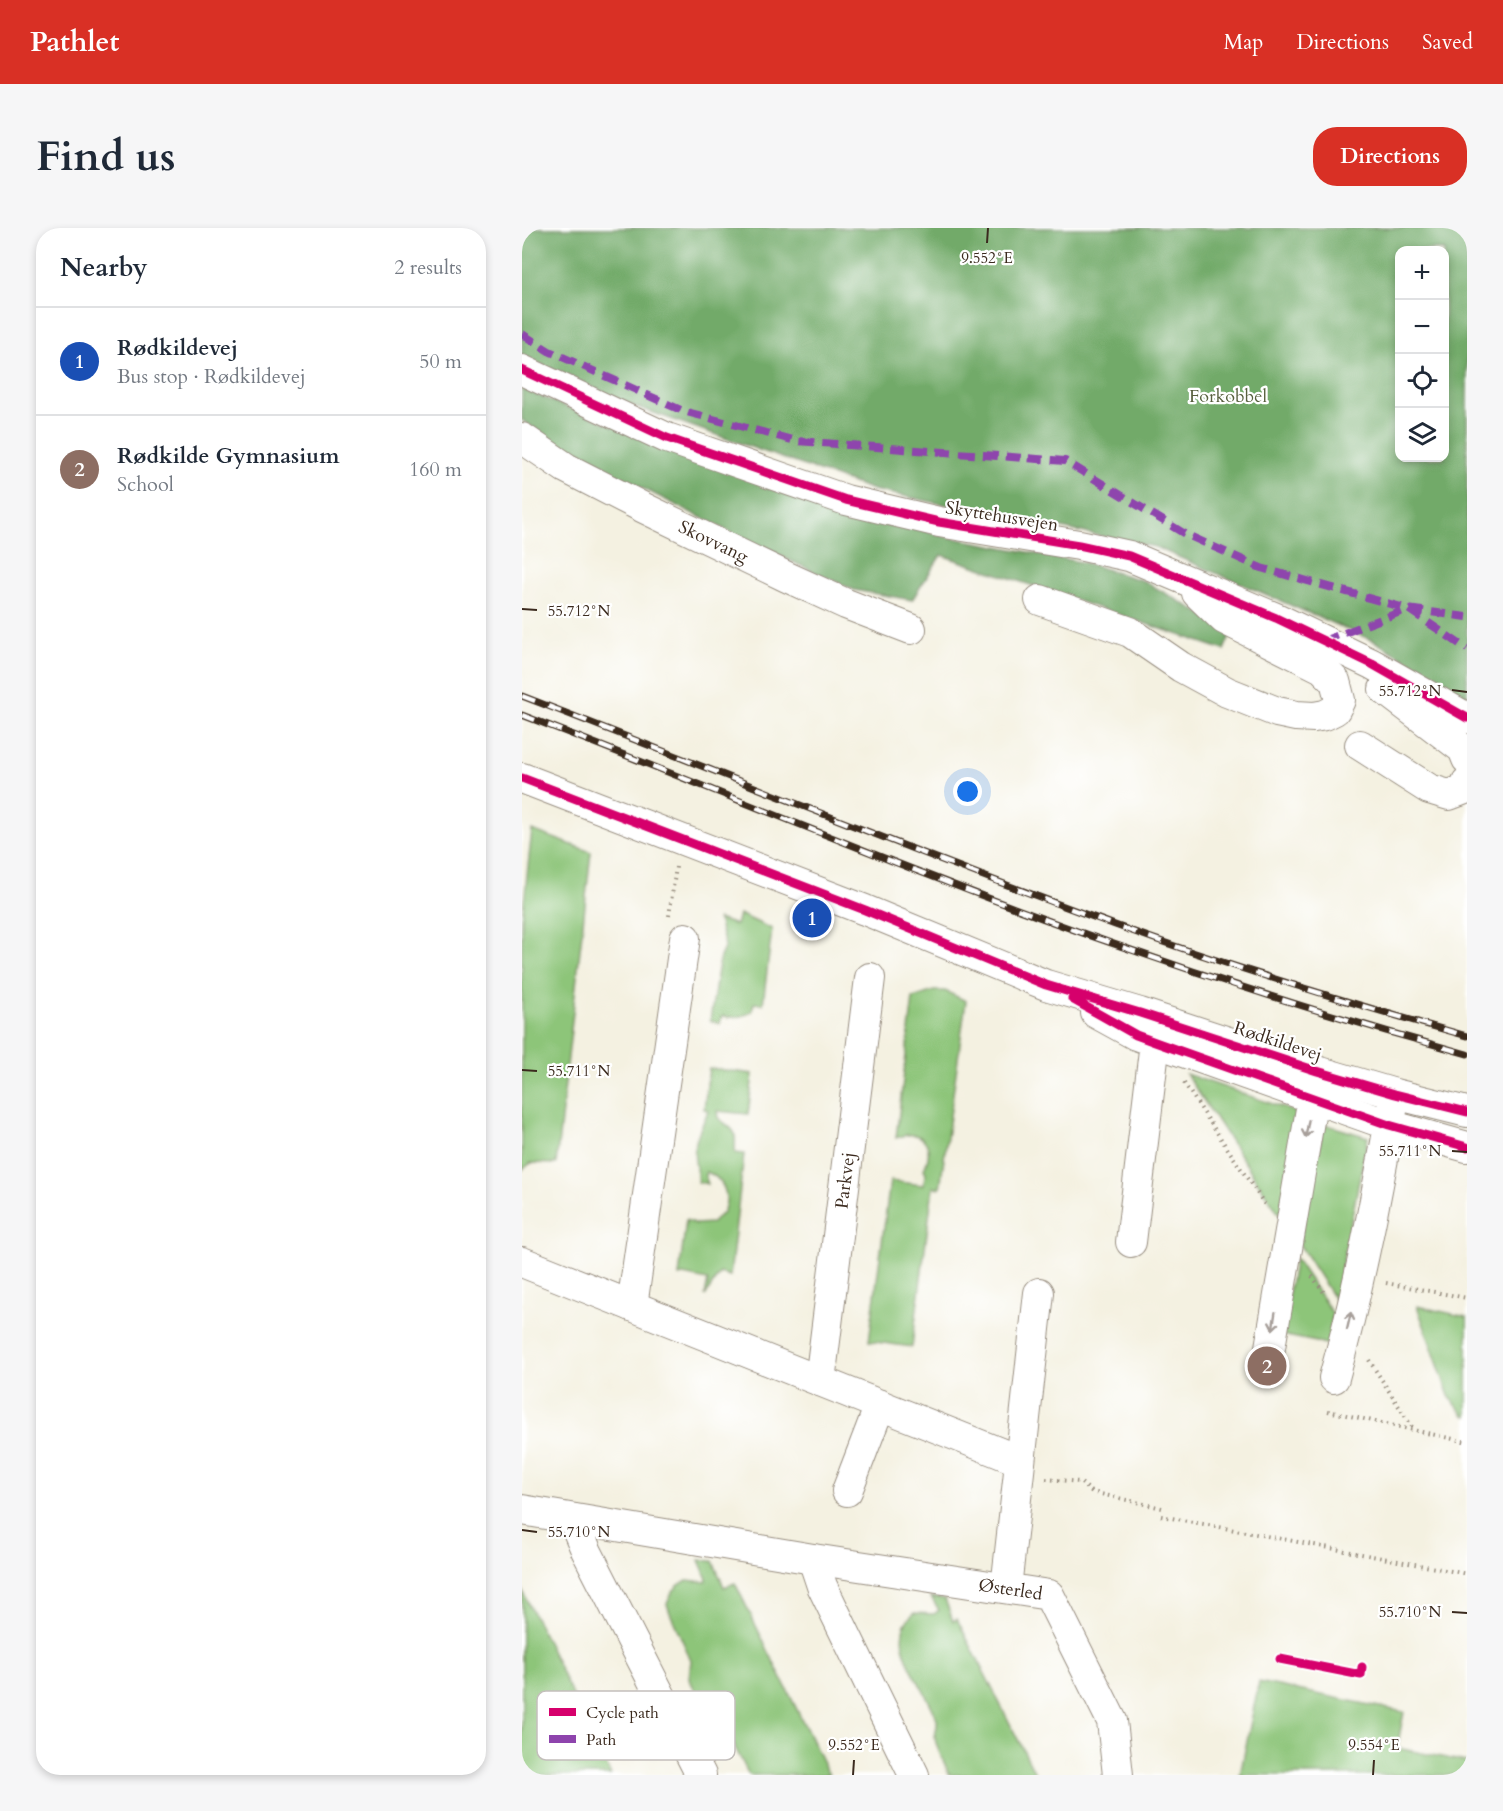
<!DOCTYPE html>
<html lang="en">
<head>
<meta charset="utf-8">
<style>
	:root { --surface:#fff; --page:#f6f6f7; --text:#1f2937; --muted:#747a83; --line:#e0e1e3; --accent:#d93025 }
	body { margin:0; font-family:Cardo,serif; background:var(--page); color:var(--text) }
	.controls { position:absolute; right:18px; top:18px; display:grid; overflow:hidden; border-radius:12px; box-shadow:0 3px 9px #0003 }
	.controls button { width:54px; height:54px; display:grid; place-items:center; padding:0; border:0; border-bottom:2px solid var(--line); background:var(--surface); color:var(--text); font:30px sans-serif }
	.you { position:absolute; left:446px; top:564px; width:21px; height:21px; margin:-15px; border:4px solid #fff; border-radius:50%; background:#1a73e8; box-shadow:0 0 0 9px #1a73e833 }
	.badge { display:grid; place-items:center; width:39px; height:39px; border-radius:50%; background:var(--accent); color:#fff; font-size:20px; font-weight:700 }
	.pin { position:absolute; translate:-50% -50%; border:3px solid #fff; box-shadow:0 2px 6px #0006 }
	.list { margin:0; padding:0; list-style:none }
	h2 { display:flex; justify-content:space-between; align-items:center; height:78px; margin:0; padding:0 24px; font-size:26px }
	h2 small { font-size:20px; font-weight:400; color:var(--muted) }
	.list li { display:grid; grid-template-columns:39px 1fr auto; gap:18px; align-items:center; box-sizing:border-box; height:108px; padding:0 24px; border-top:2px solid var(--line) }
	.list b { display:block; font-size:22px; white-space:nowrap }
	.list p { margin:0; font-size:20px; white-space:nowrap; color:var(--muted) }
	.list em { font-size:20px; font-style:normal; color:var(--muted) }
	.icon { flex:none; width:33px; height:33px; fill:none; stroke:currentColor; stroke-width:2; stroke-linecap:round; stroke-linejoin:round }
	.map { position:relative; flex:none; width:945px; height:1547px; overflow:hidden; border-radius:24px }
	header { display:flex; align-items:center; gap:36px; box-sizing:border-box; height:84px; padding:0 30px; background:var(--accent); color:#fff }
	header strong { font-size:28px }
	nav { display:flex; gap:33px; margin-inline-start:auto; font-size:21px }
	.intro { display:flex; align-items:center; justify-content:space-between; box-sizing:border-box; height:144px; padding:0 36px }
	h1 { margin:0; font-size:42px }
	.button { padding:15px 27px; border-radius:24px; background:var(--accent); color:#fff; font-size:21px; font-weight:700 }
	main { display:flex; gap:36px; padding:0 36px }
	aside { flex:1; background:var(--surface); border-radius:24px; box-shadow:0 3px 9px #0003 }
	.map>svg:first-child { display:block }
	.green { fill:#8dc579; stroke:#64784c; stroke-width:1.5 }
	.forest { fill:#72aa69; stroke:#566a44; stroke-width:1.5; fill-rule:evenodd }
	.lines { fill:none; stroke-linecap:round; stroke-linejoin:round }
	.minor-casing { stroke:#988e80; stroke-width:32 }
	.path { stroke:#988e80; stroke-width:4; stroke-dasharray:1.5 4.5; stroke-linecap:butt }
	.minor { stroke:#fff; stroke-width:30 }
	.rail-casing { stroke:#3b2a1e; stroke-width:7 }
	.rail { stroke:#fff; stroke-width:4.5; stroke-dasharray:14; stroke-linecap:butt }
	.quiet { stroke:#8e44ad; stroke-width:8; stroke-dasharray:15 8; stroke-linecap:butt }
	.cycleway-casing { stroke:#fff; stroke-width:13 }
	.cycleway { stroke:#d6006c; stroke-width:9 }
	.oneway { stroke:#a79f9a }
	.ticks { fill:none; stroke:#3b2a1e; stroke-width:2 }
	.labels { text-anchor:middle; stroke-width:4.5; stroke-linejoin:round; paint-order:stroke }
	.park-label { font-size:18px; fill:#58603e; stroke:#fff }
	.street-label { font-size:18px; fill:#3b2a1e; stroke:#fff }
	.key { fill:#fff; stroke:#c4bfbc; stroke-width:1.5 }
	.key-label { font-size:16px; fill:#3b2a1e }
	.ticks-label { font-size:15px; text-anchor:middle; fill:#3b2a1e; stroke:#fff; stroke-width:4.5; stroke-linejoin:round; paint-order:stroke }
</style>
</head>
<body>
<header>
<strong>Pathlet</strong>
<nav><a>Map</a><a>Directions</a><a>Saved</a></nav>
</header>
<div class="intro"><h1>Find us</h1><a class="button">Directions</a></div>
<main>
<aside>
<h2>Nearby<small>2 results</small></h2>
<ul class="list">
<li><span class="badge" style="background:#1a4fb4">1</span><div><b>Rødkildevej</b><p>Bus stop · Rødkildevej</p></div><em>50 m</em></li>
<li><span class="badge" style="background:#8d6e63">2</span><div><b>Rødkilde Gymnasium</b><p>School</p></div><em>160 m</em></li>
</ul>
</aside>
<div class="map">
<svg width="945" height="1547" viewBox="0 0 945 1547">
	<rect width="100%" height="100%" fill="#fff"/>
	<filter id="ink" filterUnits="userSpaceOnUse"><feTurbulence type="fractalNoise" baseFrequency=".0167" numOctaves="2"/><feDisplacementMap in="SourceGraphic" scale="12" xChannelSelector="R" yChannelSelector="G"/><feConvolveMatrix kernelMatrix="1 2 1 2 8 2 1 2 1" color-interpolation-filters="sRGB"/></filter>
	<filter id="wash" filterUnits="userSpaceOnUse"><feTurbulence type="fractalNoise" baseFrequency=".008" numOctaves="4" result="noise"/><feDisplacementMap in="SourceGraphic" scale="24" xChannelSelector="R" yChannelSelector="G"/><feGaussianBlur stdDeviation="1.35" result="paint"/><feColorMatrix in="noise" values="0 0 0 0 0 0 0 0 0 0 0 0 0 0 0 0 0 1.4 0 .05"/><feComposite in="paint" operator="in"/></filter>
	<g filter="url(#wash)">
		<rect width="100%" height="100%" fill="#f4f1e1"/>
		<path class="green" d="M10,602L69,624L34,936L9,935L0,942V692Z
			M217,686L250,701L241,776L232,775L230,783C220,790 212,790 200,788L198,795L188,793L198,729L203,718L196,691L214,697Z
			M412,763H423L444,773L418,960L411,959L390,1119L347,1113L368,953L401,957L404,945L402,941C414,917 400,899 374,910L391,770Z
			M187,840L231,846L226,886L195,883L196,890C214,904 214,900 213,925L222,926L208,1048L198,1045L183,1068L186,1052L161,1047L157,1048L164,992L174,996L190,995C193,992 198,988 201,984C209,968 201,949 184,944L183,947L186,956L176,954C175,940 170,928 174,914C176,903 183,893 186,882L182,881Z
			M664,846L774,884L759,989Z
			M802,896L846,909L813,1072L777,1016Z
			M773,1030L811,1086L805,1116L759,1107Z
			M895,1078L945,1089V1188L942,1187L927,1168Z
			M177,1332L191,1333L202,1359L213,1355L307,1547H227L199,1492L184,1485L167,1450L169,1432L148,1385L145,1376L150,1364L157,1357L165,1352L184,1354L185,1351Z
			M0,1362L89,1547H0Z
			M409,1369L423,1371L431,1393L435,1391L514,1547H432L427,1546C423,1535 414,1521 413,1510C413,1504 416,1498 415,1492C407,1461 358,1413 392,1385L412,1386L417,1382Z
			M737,1454L882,1484L875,1520L945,1534V1547H718Z"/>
		<path class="forest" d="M0,0H945V470L906,444L852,413L633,319L351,262L112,178L0,128ZM878,22H922V230H878Z
			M0,161L167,228L421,308L564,335L622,353L710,403L702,422L419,327L390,372L332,362L234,317L44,222L0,192Z"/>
	</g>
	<g filter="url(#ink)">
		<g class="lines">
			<defs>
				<g id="minor">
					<path d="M0,142L145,210L324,272L417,294L557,317L607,328L754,390L850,436L945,490"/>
					<path id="s1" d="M0,210L44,240L120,279L265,349L324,376L389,401"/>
					<path d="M518,372L608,404L659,439L705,464L755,484L774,488L792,489L803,487L813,482L818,472L813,453L800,440L702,391L675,365"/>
					<path d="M862,461L941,521L945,531"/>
					<path d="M838,517L907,561L927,567L943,561L945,554"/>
					<path d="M0,550L343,682L524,757L618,785L795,843L873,866L945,884"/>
					<path d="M574,785L614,807L633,814L867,897L945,919"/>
					<path d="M609,1014L633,814"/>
					<path d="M0,1034L498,1233"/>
					<path d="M110,1078L163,710"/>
					<path d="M745,1137L794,852"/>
					<path d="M812,1150C837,1060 854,969 871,877"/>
					<path id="s2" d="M298,1153L348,750"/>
					<path d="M325,1263L358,1177"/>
					<path id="s3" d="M0,1282L291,1331L527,1367L590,1493L596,1547"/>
					<path d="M51,1291L64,1322L179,1547"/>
					<path d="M291,1331L300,1358L392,1547"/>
					<path d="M484,1360L517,1065"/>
				</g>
			</defs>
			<use href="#minor" class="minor-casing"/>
			<path class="path" d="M147,688L154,639
				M662,855L743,977
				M790,1048L803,1066
				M864,1055L945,1070
				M847,1132L892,1202
				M806,1183L945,1214
				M524,1251L558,1254L570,1264L640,1280
				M639,1288L945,1346"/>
			<use href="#minor" class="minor"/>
			<defs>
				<path id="rail" d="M0,468C198,544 394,625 593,697C709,739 827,775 945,808
					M0,487C196,562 390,645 589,715C706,756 825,793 945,826"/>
			</defs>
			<use href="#rail" class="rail-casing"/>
			<use href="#rail" class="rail"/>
			<path class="quiet" d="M0,106L27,123L161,183L274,213L543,233L663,306L739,340L886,381L945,421
				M801,413L886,381L945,389"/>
			<defs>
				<path id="cycleway" d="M0,142L145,210L324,272L417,294L557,317L607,328L754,390L850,436L945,490
					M0,550L343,682L524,757L618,785L795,843L873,866L945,884
					M550,771L614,807L633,814L867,897L945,919
					M758,1431L839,1447L840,1439"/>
			</defs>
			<use href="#cycleway" class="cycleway-casing"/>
			<use href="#cycleway" class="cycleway"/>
		</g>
		<defs><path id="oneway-shaft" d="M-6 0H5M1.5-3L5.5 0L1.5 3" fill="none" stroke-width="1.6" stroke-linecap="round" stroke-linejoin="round" transform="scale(1.5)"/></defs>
		<g class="oneway">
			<use href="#oneway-shaft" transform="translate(785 901) rotate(100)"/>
			<use href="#oneway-shaft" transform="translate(752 1093) rotate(99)"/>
			<use href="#oneway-shaft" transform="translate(827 1093) rotate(-77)"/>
		</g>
	</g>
	<path class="ticks" d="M465,15L466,0M0,381L15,382M930,462L945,464M0,842L15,843M930,923L945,924M0,1302L15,1304M930,1384L945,1385M331,1547L332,1532M851,1547L852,1532"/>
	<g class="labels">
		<g class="park-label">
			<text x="706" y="174">Forkobbel</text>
		</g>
		<g class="street-label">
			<text transform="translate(480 288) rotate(9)" y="6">Skyttehusvejen</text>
			<text dy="6" stroke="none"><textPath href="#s1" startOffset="218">Skovvang</textPath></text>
			<text transform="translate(756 813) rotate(18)" y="6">Rødkildevej</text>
			<text dy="6" stroke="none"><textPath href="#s2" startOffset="202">Parkvej</textPath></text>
			<text dy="6" stroke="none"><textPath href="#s3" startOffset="495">Østerled</textPath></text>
		</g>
	</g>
	<rect x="15" y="1463" width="198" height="69" rx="9" class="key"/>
	<rect x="27" y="1480" width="27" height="8" fill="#d6006c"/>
	<rect x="27" y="1507" width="27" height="8" fill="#8e44ad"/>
	<g class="key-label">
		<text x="64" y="1490">Cycle path</text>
		<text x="64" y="1517">Path</text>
	</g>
	<g class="ticks-label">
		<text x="465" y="35">9.552°E</text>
		<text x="57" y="388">55.712°N</text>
		<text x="888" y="468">55.712°N</text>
		<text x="57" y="848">55.711°N</text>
		<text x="888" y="928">55.711°N</text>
		<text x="57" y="1309">55.710°N</text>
		<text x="888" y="1389">55.710°N</text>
		<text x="332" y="1522">9.552°E</text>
		<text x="852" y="1522">9.554°E</text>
	</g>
</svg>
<div class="controls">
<button>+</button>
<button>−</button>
<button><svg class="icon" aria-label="locate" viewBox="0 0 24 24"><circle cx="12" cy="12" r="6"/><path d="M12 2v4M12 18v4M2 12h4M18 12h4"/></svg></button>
<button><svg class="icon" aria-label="layers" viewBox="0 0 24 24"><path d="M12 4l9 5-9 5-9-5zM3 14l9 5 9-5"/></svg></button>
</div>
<div class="you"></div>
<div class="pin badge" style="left:290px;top:690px;background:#1a4fb4">1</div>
<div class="pin badge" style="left:745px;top:1138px;background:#8d6e63">2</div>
</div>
</main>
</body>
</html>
